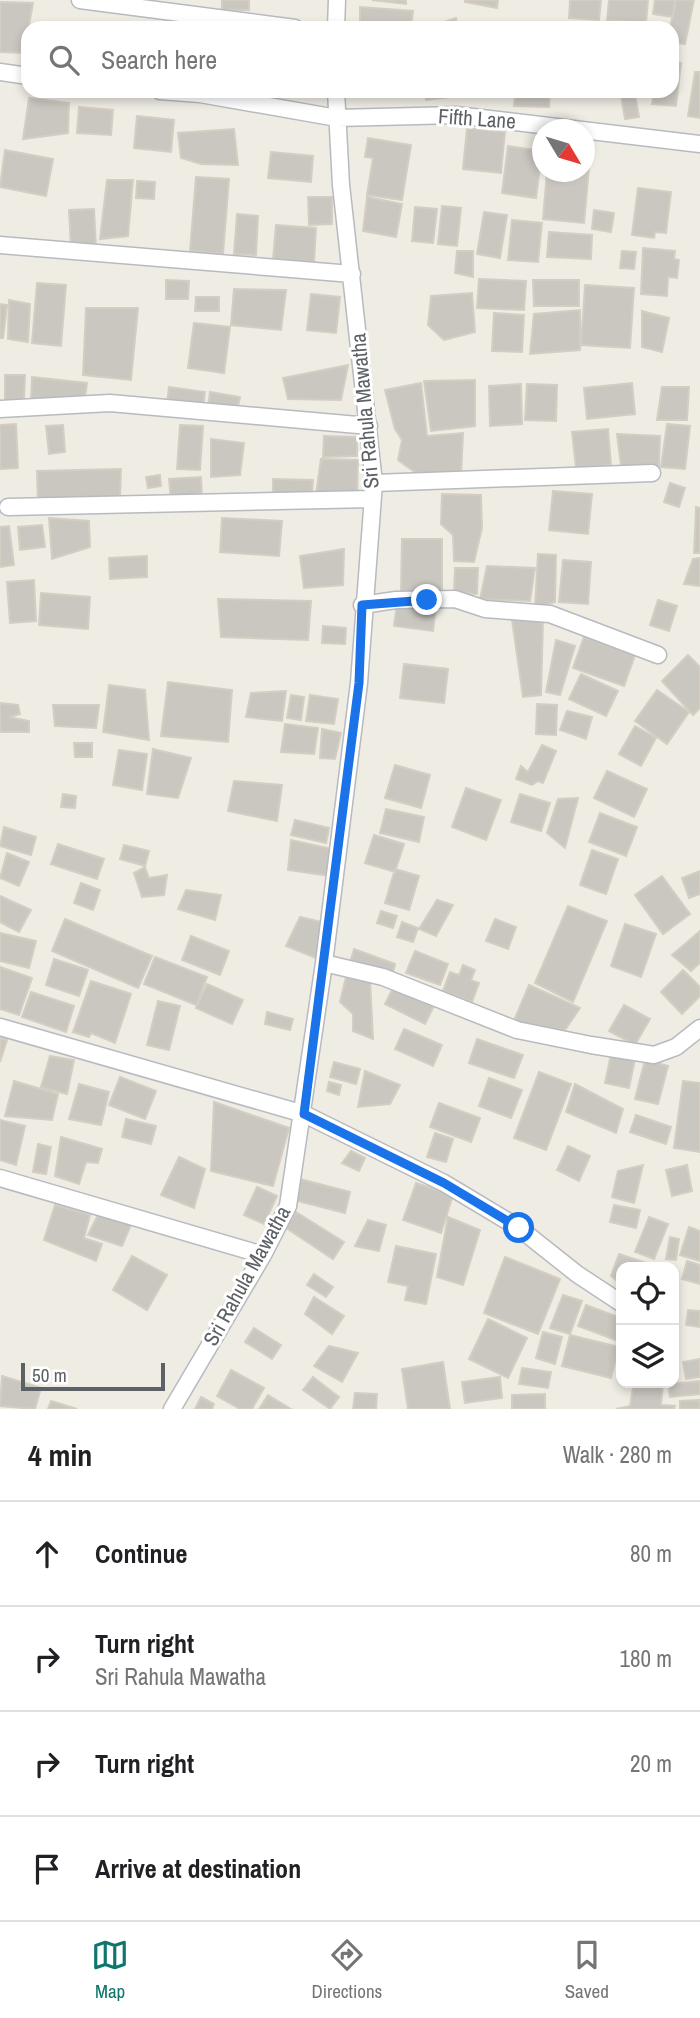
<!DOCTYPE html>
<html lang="en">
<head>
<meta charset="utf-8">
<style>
	:root { --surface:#fff; --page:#f2f2f2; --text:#202124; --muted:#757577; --line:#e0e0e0; --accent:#0f766e }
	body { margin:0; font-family:"Archivo Narrow",sans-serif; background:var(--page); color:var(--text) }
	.controls { position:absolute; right:21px; bottom:21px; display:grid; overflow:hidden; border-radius:14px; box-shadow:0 4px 10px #0003 }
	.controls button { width:63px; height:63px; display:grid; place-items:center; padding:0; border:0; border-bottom:2px solid var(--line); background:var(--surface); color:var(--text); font:35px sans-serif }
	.compass { position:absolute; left:532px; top:119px; width:63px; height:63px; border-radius:50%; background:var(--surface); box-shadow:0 4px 10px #0003; rotate:128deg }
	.scale { position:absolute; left:21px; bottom:18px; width:144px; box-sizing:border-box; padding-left:7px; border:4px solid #5c6165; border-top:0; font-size:19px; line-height:24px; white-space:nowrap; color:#5c6165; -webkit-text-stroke:5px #fff; paint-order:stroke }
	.stop { position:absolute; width:21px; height:21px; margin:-16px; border:5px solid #1a73e8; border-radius:50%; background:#fff }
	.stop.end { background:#1a73e8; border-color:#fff; box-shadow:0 2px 7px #0008 }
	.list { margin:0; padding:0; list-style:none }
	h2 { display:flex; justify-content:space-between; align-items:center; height:91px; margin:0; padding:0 28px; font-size:30px }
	h2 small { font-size:23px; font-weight:400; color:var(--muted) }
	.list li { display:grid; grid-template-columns:46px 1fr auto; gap:21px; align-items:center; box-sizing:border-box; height:105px; padding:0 28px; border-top:2px solid var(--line) }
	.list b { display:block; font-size:26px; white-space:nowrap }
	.list p { margin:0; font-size:23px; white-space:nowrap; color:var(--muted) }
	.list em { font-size:23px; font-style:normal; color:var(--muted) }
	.icon { flex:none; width:38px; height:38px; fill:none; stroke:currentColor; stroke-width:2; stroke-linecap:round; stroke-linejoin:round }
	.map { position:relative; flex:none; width:700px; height:1409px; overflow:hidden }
	.search { position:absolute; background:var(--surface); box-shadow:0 4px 10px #0003; left:21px; right:21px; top:21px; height:77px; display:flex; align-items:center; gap:18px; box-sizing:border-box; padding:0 24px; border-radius:21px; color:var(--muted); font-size:26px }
	.sheet { height:511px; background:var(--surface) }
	nav { display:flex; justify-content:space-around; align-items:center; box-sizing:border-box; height:98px; border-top:2px solid var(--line); background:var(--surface); font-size:19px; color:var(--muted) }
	nav a { display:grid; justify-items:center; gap:4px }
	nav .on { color:var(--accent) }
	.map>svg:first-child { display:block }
	.building { fill:#cac7c1; stroke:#d4cec2; stroke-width:2 }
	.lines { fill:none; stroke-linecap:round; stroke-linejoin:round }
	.street-casing { stroke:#b7babf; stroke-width:19 }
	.street { stroke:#fff; stroke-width:16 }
	.route { stroke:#1a73e8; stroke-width:9 }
	.labels { text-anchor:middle; stroke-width:6; stroke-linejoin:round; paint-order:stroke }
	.street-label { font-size:21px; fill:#5c6165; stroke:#fff }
</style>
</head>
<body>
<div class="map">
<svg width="700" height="1409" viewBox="0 0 700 1409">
	<rect width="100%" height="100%" fill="#efece4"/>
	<path class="building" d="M222,0H249V10H222Z
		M372,0H406V4Z
		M465,0H498L497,8L465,2Z
		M570,0H601L599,20L569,18Z
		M609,0H648L646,23L607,20Z
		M655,0H675L673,17L653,14Z
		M676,0H694L685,44L672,42L670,28Z
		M0,2L33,3L24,53L0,52Z
		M360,7L413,11L411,28H360Z
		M456,18L457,28H442L444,22Z
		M672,62L681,63L676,106L652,104L654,91H672Z
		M695,72H700V118L688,116Z
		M242,91H281V96Z
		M425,91H464V95L426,100Z
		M515,91H550L549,107L514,106Z
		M570,91H597L596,96L571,97Z
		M607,91H645V94H635L639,117L625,119L621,95Z
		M29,98L69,103L68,133L23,139Z
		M79,107L113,110L111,135L77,133Z
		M137,116L174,120L171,152L134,148Z
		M467,128L505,132L501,173L463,169Z
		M234,129L238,165L201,164L181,158L178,133Z
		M368,138L411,145L402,200L367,195L373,158L365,157Z
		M508,146L542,151L536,198L502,193Z
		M5,150L53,159L46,196L0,187Z
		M271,152L313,156L311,182L268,178Z
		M584,156L590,157L584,223L543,219L547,172H584Z
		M196,177L229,179L223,254L190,251Z
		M107,180H133L128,236L100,239Z
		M137,181L155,182L154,199L136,198Z
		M638,188L671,192L666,233L655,232L654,238L632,235Z
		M308,197H332V224L309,225Z
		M367,197L402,204L396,237L363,231Z
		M442,206L461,208L457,246L438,244Z
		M415,207L437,209L433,243L412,241Z
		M94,209L96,248L71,249L69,210Z
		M594,210L614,213L611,232L592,229Z
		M484,212L507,215L500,258L477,254Z
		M237,214L258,216L256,255L234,254Z
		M512,220L542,223L538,262L508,260Z
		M276,225L316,228L314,262L273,259Z
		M549,232L592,235L591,259L547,257Z
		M643,248L675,251L674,259L679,260L677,278L668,277L667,296L641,294Z
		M457,251H473V277L455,273Z
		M622,251L636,252L634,269L620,268Z
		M479,279L526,281L524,310L477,308Z
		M166,280L189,281L188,299H166Z
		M533,280H579V306H534Z
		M37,283L66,285L61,346L32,343Z
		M585,285L634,288L630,348L581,345Z
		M234,289L286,290L281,330L231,325Z
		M472,293L475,332L444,340L428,325L431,296Z
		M311,294L340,297L336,333L307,330Z
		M196,297H219V311H195Z
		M9,300L30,304L28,342L8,339Z
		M0,304L7,305L3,338H0Z
		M86,308H138L131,380L83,375Z
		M580,310V350L530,354L534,314Z
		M642,311L669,318L662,352L642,347Z
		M494,313L524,315L522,352L492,351Z
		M194,323L230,327L224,373L188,368Z
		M348,365L341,400L288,399L283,378Z
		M5,375H25L24,399L5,402Z
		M32,377L87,383L85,398L31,403Z
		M475,380V426L431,431L424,381Z
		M421,383L427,436L463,433L461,476L419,475L398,460L402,440L395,429L385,390Z
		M632,383L635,414L587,419L584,388Z
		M521,384L522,424L490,426L489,386Z
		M527,384L557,385L556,421L525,420Z
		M169,387L205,392L203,408L167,404Z
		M662,387H689L687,420H657Z
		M210,392L240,397L237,412L208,407Z
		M16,424L18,468L0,469V425Z
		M667,424L690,426L685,469L661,467Z
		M63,425L65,452L49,454L46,426Z
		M180,425L203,426L200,470L177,469Z
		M608,429L611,465L576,468L572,432Z
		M617,434L660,436L659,466H621Z
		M324,436L357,437V456L323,457Z
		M211,439L244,443L240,475L211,477Z
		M321,459L358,460L357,494H316Z
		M121,469L120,498L38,504L37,471Z
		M160,475L161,486L148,488L146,477Z
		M201,477L202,499L171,501L169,479Z
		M273,479L313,480L312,494L273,493Z
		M670,483L685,488L679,507L664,502Z
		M553,491L592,494L588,534L549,530Z
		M442,494L481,495L482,528L474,562L454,561L453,535L441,524Z
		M696,507L700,508V553H694Z
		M49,518L89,521L90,547L52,559Z
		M222,518L282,521L279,556L220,552Z
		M42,525L45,547L20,550L18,527Z
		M9,526L14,565L0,567V527Z
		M402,539H442V593L401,592Z
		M344,549L343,585L304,588L300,556Z
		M538,554L556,555L555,602L535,608Z
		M147,556V577L110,579L109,558Z
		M700,558V586L684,584L693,559Z
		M563,560L591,562L588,604L559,602Z
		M487,566L535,568L530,601L480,599Z
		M455,568H478L477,594L454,593Z
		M34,580L36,621L10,623L7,582Z
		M41,593L90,597L88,629L39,625Z
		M218,599L311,601L308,640L221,637Z
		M658,600L677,606L669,631L650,625Z
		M397,603L436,607L433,631L394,626Z
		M512,620H543L541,695L523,697Z
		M323,626L346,628L345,644L322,643Z
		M584,637L635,655L624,686L573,668Z
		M556,640L575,646L560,695L546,692Z
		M688,655L700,667V708L693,715L662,681Z
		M404,664L448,669L444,703L400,698Z
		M581,674L618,691L606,716L569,699Z
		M168,682L232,690L228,742L161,736Z
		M109,685L145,690L149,740L103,732Z
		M657,690L689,712L667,744L635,721Z
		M286,691L282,721L246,717L251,693Z
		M291,695L304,697L301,720L287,718Z
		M310,695L338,699L334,724L306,721Z
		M0,703L18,705L20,714L9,717L29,721V732H0Z
		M537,704L557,705L556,735L536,734Z
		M53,705H99L96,728L55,726Z
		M567,711L592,717L586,739L560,730Z
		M285,724L318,728L314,754L281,752Z
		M635,726L656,738L641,766L619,754Z
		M322,729L341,733L335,759L320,758Z
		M74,743H92V757H75Z
		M542,745L556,751L543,783L538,781L532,785L516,779L521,766L528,772Z
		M153,749L191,758L178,798L147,794Z
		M119,750L147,754L142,790L113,785Z
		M395,765L430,775L421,808L385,798Z
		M607,771L647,789L634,817L594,798Z
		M234,781L282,785L277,821L228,811Z
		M466,788L501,800L486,840L452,827Z
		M63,794L76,796L75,808L61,807Z
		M520,794L550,803L541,831L511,822Z
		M578,798L565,848L547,833L558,799Z
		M386,809L424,817L419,842L380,833Z
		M600,813L637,827L626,856L589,842Z
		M295,820L329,828L326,843L291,835Z
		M4,827L36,837L31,855L0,846Z
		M374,835L404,844L395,872L365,863Z
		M291,840L332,849L331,876L288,870Z
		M58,844L104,859L97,879L51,864Z
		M124,845L149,851L145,866L120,859Z
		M592,850L618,859L606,894L580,885Z
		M7,853L29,862L19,886L0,878Z
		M145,867L149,878L167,875L164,895L142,897L134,873Z
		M395,869L419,876L409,910L385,903Z
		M700,871V894L689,898L682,878Z
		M662,876L690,914L663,934L635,895Z
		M81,883L100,890L93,910L74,903Z
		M186,890L221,895L215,920L178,909Z
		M0,896L31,910L19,932L0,922Z
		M437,900L453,905L436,936L419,929Z
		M568,906L607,921L573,1002L535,983Z
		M381,911L397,916L393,928L377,923Z
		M300,917L326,923L318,959L286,946Z
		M65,919L152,956L138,988L52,951Z
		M495,919L516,927L508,949L486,941Z
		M402,922L418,928L413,942L397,937Z
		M625,924L656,934L641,977L611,966Z
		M700,931V963L691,971L672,955Z
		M0,933L36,941L29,968L0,961Z
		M191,936L229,951L220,975L182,960Z
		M354,949L395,964L392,977L350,963Z
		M415,951L448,964L440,985L406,973Z
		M155,957L207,977L196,1005L144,984Z
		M54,959L88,970L79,996L46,985Z
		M463,965L475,970L471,980L479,983L472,1002L443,991L450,972L459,975Z
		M0,967L32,978L19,1015L0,1009Z
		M683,970L700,987V996L682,1014L661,992Z
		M346,977L370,979L373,1039L353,1031V1014L340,1002Z
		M91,981L131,994L115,1043L91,1033L89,1037L73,1032Z
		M207,984L243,1000L232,1024L196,1008Z
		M395,984L435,1004L425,1024L385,1004Z
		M529,985L580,1008L565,1030L513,1023Z
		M31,992L74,1006L66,1032L22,1017Z
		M158,1001L180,1006L169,1050L147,1045Z
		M624,1005L650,1019L635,1045L609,1031Z
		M267,1012L293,1019L290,1030L265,1024Z
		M404,1029L442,1045L433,1066L395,1049Z
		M0,1038L7,1040L0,1062Z
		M477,1039L523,1055L514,1078L469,1063Z
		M611,1054L635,1059L629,1088L605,1083Z
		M50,1056L74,1060L67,1094L41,1087Z
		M645,1060L668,1066L658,1104L635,1099Z
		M334,1062L360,1069L356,1084L330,1077Z
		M365,1071L400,1085L390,1104L358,1107Z
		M539,1072L571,1084L546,1150L514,1138Z
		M120,1077L156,1091L145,1119L109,1105Z
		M489,1078L522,1090L511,1118L479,1106Z
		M14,1081L58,1094L52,1120L5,1116Z
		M683,1081L700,1083V1152L674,1148Z
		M329,1082L341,1085L339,1095L327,1091Z
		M79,1084L109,1092L101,1125L69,1119Z
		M575,1084L623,1109L616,1133L566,1112Z
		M214,1102L289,1128L273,1186L211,1171Z
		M439,1103L480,1118L471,1142L430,1127Z
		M636,1115L671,1127L666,1144L630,1132Z
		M126,1119L156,1126L151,1144L122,1137Z
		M0,1120L25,1126L16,1165L0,1160Z
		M435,1133L453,1139L446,1162L427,1157Z
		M61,1137L102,1149L98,1163L86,1162L79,1184L55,1176Z
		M38,1144L51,1147L46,1174L33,1172Z
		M568,1146L590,1156L579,1181L557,1170Z
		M351,1151L365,1158L359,1171L342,1163Z
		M179,1157L205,1169L194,1208L161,1195Z
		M643,1165L634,1203L612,1197L618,1171Z
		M687,1165L692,1191L672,1196L666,1170Z
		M300,1179L350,1192L345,1213L294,1200Z
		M416,1183L453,1195L441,1233L403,1220Z
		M257,1187L277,1196L264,1224L244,1215Z
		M55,1205L90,1215L84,1238L102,1244L96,1261L44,1240Z
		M614,1205L640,1210L636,1228L610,1222Z
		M100,1211L133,1220L122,1246L88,1235Z
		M296,1212L344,1242L333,1259L286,1228Z
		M448,1217L480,1230L463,1285L437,1277Z
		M649,1217L668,1224L654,1259L635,1252Z
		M368,1220L386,1225L379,1251L355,1246Z
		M689,1227L700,1231V1261L680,1255Z
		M670,1237L679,1239L676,1260L666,1259Z
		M396,1246L436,1254L426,1304L405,1300L408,1286L388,1282Z
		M619,1254L658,1267H621V1284L611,1276Z
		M132,1256L167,1275L147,1310L113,1290Z
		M505,1257L560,1279L538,1334L484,1313Z
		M687,1261L700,1265V1284L682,1279Z
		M314,1274L333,1287L326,1297L307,1285Z
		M563,1295L582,1301L570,1334L550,1328Z
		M314,1297L344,1316L332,1334L305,1314Z
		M586,1305L621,1318V1342L578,1326Z
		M688,1310L700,1311V1327L686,1325Z
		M488,1319L527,1338L508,1378L469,1359Z
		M254,1328L281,1345L272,1359L245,1342Z
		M543,1332L562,1337L555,1364L536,1358Z
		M570,1335L619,1347L611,1378L562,1366Z
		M329,1346L358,1353L342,1382L314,1366Z
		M700,1359V1377L686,1379L683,1362Z
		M443,1362L450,1409H408L402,1369Z
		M522,1368L551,1372L548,1388L519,1384Z
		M231,1370L264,1388L252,1409H240L217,1396Z
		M2,1376L41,1388L35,1409L0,1406Z
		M313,1377L339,1397L330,1409L303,1390Z
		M500,1377L502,1398L465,1403L462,1382Z
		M700,1381V1394L670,1397L668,1384Z
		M663,1383L661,1405L675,1406L674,1409H616L630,1406L633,1388Z
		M355,1393L377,1394L376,1409H353Z
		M545,1394V1409H512V1395Z
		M268,1395L291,1409H259Z
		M201,1397L214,1404L212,1409H195Z
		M700,1400V1409H680V1401Z
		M51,1401L77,1409H48Z"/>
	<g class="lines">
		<defs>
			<path id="street" d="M80,0L295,28
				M336,28L337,0
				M0,72L28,76
				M160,91L200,94L337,118L456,115L700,144
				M0,245L352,274
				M0,409L110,403L369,426
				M374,483L652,473
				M8,507L372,499
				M362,605L396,600L455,599L485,609L550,614L658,655
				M324,963L383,977L517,1030L591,1045L654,1055L676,1047L700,1028
				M0,1027L304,1114L444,1183L519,1228L577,1274L621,1303
				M0,1178L263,1255
				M172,1409L263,1255L288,1206L324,963L359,683L374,483L341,185L336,91"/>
		</defs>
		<use href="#street" class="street-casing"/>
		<use href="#street" class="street"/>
	</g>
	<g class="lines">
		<path class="route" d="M427,600L362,605L359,683L304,1114L444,1183L519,1228"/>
	</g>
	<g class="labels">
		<g class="street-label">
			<text transform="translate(477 119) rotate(4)" y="7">Fifth Lane</text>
			<text transform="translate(365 411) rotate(-95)" y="7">Sri Rahula Mawatha</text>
			<text transform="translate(247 1276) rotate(-61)" y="7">Sri Rahula Mawatha</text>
		</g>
	</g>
</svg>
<div class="controls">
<button><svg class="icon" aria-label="locate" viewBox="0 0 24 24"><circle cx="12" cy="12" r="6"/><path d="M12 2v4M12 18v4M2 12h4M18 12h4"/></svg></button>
<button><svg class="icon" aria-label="layers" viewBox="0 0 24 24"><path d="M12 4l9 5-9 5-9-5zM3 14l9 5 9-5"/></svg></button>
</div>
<svg class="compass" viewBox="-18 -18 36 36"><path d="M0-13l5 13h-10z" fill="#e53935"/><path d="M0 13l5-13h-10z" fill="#757577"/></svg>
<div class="scale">50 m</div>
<div class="stop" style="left:519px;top:1228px"></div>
<div class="stop end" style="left:427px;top:600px"></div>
<div class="search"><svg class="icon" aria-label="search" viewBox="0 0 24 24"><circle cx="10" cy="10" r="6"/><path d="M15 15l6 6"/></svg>Search here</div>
</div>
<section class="sheet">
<h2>4 min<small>Walk · 280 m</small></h2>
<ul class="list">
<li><svg class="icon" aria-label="ahead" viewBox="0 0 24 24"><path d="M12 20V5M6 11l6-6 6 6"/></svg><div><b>Continue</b></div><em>80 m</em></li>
<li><svg class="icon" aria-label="right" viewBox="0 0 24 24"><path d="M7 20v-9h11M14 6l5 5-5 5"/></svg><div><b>Turn right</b><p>Sri Rahula Mawatha</p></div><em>180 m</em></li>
<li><svg class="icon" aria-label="right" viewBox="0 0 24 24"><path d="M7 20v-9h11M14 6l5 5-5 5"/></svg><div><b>Turn right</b></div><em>20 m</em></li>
<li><svg class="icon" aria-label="arrive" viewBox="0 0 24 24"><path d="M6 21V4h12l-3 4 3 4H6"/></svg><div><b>Arrive at destination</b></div></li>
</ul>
</section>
<nav>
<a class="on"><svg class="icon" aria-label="map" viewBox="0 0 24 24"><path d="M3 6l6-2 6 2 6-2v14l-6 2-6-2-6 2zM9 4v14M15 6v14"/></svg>Map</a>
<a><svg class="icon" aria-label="directions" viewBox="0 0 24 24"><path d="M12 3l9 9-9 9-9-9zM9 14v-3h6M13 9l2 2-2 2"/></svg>Directions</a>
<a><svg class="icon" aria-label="saved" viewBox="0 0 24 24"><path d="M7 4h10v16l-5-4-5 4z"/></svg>Saved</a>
</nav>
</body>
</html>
